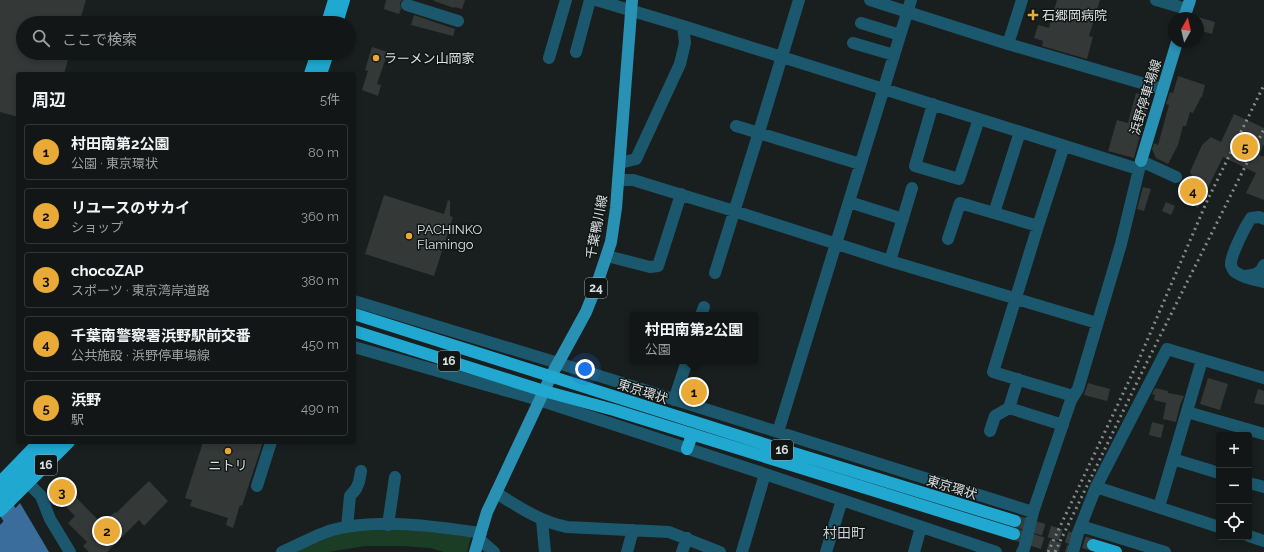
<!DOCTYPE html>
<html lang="ja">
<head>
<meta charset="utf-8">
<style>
	:root { --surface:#131616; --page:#202323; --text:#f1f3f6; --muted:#9d9fa1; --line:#323535; --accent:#eaaa38 }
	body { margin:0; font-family:Raleway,"Noto Sans JP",sans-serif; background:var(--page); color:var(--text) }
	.controls { position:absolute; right:12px; bottom:12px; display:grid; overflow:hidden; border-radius:4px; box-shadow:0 2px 6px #0003 }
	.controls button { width:36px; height:36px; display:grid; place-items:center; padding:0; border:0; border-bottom:1px solid var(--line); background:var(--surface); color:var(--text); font:20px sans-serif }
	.compass { position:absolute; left:1168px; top:12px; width:36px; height:36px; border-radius:50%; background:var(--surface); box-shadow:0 2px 6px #0003; rotate:8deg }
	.you { position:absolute; left:585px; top:369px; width:14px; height:14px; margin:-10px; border:3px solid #fff; border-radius:50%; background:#1a73e8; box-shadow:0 0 0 6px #1a73e833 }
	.badge { display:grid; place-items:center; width:26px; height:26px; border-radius:50%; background:var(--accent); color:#111; font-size:13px; font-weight:700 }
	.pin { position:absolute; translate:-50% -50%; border:2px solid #fff; box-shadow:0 1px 4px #0006 }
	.popup { position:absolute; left:630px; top:312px; width:128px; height:52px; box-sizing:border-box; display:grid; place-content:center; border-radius:4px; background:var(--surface); filter:drop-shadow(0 1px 3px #0005); font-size:13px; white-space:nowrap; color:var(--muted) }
	.popup b { font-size:15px; color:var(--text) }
	.popup::after { content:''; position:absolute; left:50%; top:100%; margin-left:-8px; border:8px solid transparent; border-top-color:var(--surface) }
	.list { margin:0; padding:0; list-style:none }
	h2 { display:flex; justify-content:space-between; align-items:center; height:52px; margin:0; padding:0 16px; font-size:17px }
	h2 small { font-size:13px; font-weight:400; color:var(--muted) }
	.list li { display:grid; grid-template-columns:26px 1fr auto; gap:12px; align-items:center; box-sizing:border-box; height:56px; margin:0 8px 8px; padding:0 8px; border:1px solid var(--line); border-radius:4px }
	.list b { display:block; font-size:15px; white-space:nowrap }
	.list p { margin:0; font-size:13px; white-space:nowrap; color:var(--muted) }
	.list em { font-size:13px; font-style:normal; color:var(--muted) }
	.icon { flex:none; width:22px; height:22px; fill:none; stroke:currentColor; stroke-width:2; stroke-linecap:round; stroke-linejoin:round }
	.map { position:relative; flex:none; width:1264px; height:552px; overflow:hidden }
	.search { position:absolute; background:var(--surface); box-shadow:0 2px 6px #0003; left:16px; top:16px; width:340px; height:44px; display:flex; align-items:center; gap:10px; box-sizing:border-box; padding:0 14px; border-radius:22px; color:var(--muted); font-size:15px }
	.panel { position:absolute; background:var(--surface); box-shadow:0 2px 6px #0003; left:16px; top:72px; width:340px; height:372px; border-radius:4px }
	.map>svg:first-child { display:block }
	.green { fill:#1c3d25 }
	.water { fill:#3b6d9c }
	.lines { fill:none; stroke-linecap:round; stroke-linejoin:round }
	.river { stroke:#3b6d9c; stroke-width:17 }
	.building { fill:#343938 }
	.highway-tunnel { stroke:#363b3b; stroke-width:12; stroke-dasharray:12 6; stroke-linecap:butt }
	.minor { stroke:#1c586d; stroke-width:12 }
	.major { stroke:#2991b3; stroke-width:12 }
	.highway { stroke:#20a8d1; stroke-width:12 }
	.rail { stroke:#858989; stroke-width:3; stroke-dasharray:2 4; stroke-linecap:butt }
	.poi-dot { fill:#eaaa38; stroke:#101515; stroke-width:1.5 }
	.labels { text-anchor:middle; stroke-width:3; stroke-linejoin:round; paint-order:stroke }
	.shield { fill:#101515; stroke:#a0a3a3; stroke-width:1 }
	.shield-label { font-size:12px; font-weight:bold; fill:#dde0e0 }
	.poi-label { font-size:13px; fill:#dde0e0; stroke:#101515; text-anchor:start }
	.street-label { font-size:13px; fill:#dde0e0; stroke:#101515 }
	.neighbourhood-label { font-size:14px; fill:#cbd1d2; stroke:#101515 }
</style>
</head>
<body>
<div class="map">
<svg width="1264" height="552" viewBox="0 0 1264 552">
	<rect width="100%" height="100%" fill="#191e1e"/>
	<path class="green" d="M685,380L708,387L703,403L680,396Z
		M390,527L471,537L467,552H444L430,548L402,546H365L328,552H291L341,532Z"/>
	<path class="water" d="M20,503L49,552H0V525Z"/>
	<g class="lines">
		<path class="river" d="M0,499L32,552"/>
	</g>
	<path class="building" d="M0,0H86L79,23H23V53H70L64,74H18V117L0,112Z
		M386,0H402L400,3L401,9L399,14L384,9Z
		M434,0H465L462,9L455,7L454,8L434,1Z
		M1057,0H1100L1089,36L1093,37L1087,59L1042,46L1043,41L1034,38L1038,25L1049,28Z
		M414,15L455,29L453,36L411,25Z
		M1198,17L1215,22L1212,34L1198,30Z
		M372,47L388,52L377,84L381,85L378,96L362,90L368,71L365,70Z
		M1178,76L1205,85L1202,97H1201L1193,113L1190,112L1186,126H1183L1178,145L1168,164L1156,158L1152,149L1154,143L1158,145L1169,105L1166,104L1170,92L1173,93Z
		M1136,93L1150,97L1134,158L1108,151L1117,120L1128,123Z
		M1234,114L1264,128V144L1259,155L1263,157L1264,155V200L1246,193L1256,173L1223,157L1198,208L1192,205L1193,202L1188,199L1198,178L1192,176L1190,172L1202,145L1211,137L1221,142Z
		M1143,187L1151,189L1144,211L1137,209Z
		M384,195L444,214L448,200L450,201V216L453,217L434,276L365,254Z
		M1166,202L1175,206L1171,215L1162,211Z
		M1208,378L1228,384L1220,410L1200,404Z
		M1088,383L1110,389L1107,401L1084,395Z
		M1155,388L1168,391V393L1184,396L1180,405L1176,422L1163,419L1166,403L1154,400L1155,395L1152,394Z
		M1258,389L1264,391V405L1254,403Z
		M1152,422L1164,425L1161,438L1149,435Z
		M203,442H263L242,506L240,505L233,528L226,525L228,518L190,506L192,500L185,498Z
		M149,481L168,501L144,526L139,520L107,552H89L83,546L87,542L68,523L75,516L53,494L63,484L102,524L115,512L116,513Z"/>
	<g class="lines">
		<path class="highway-tunnel" d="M1015,521L1093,545
			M1014,534L1070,552"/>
		<path class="minor" d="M596,0L683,26L1138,169
			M870,0L1008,44L1162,89
			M1156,0L1187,9
			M407,5L458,21
			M861,23L900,35
			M853,43L894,55
			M1008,44L1022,0
			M576,52L590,0
			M549,58L566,0
			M933,104L915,166L959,179L979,119
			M736,126L860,164
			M1064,146L1038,226L993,372L1073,396
			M620,163L636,159L680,64L685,43L683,26
			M618,180H633L734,211L890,261L1097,323
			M849,202L903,219
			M994,213L1020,132
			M1264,219L1259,217L1251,218C1245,227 1230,256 1231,265C1232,268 1234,272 1237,273C1244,278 1256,280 1264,282
			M948,239L960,203L1038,226
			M607,256L650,267L658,266L681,194
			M890,261L912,188
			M715,273L759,132L799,0
			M1245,276C1254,275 1261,274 1264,265
			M354,301L558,363L1033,512
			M701,315L704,307
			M354,347L539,400L765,474L996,552
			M674,400L687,361
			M1009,408L1018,379
			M1187,412L1264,434
			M990,431L995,416L1009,408L1063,425
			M778,432L911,0
			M1173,459L1219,473
			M28,483L41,496L50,519L70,552
			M1249,483L1264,487
			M257,486L271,442
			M1096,487L1219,527
			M496,493C518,506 540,522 567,527L669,532L720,552
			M1159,507L1202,360
			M542,520L545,552
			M388,525L395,477
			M1081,526L1165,552
			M347,527L350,496L356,489L359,482L361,471
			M1249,536L1264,541
			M479,539L494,552
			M282,552C298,545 316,535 332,530C379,518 434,526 481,533
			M627,552L633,530
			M682,552L687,538
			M742,552L765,474
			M826,552L842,500
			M914,552L921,527
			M1022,552L1024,549L1033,512L1071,400L1078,389L1121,244L1141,161L1176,177
			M1073,552L1078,533L1096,487L1167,349L1264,378"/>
		<path class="major" d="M1184,18L1190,0
			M1141,161L1177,42
			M475,552L487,512L496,493L551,376L586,312L596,287L611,242L616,208L632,0"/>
		<path class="highway" d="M327,23L334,0
			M337,23L344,0
			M310,74L317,53
			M321,74L328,53
			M354,314L774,447L1015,521
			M354,331L544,391L614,410L1014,534
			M687,449L692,435
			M0,482L39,442
			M0,496L54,442
			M0,511L69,442
			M1093,545L1116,552"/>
		<path class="rail" d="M1048,552L1137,364L1207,201L1264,85
			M1055,552L1144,368L1264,129"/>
	</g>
	<g class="poi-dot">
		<path d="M1031 9h4v4h4v4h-4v4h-4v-4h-4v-4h4z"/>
		<circle cx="376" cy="58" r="4"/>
		<circle cx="409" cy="236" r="4"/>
		<circle cx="228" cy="451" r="4"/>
	</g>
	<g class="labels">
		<g class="shield">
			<rect x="585" y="278" width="22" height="20" rx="3"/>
			<rect x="438" y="351" width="22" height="20" rx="3"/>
			<rect x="771" y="440" width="22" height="20" rx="3"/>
			<rect x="35" y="455" width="22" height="20" rx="3"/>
		</g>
		<g class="shield-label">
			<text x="596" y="292">24</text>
			<text x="449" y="365">16</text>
			<text x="782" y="454">16</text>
			<text x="46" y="469">16</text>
		</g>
		<g class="poi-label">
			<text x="1042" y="20">石郷岡病院</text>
			<text x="384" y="63">ラーメン山岡家</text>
			<text x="417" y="234">PACHINKO<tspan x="417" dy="15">Flamingo</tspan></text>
			<text x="228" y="470" text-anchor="middle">ニトリ</text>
		</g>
		<g class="street-label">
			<text transform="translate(1145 97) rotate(-73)" y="5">浜野停車場線</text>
			<text transform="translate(596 227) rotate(-79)" y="5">千葉鴨川線</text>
			<text transform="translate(643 391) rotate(18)" y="5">東京環状</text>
			<text transform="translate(952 487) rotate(17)" y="5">東京環状</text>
		</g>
		<g class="neighbourhood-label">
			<text x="844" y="538">村田町</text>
		</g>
	</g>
</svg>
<div class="controls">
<button>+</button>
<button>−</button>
<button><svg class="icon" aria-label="locate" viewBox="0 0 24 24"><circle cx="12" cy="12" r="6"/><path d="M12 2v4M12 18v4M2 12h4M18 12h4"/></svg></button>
</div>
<svg class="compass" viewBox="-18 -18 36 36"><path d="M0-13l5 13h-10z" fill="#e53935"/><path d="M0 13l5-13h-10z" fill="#9d9fa1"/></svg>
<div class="you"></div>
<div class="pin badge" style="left:694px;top:392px">1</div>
<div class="popup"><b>村田南第2公園</b>公園</div>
<div class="pin badge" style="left:107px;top:531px">2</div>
<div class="pin badge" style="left:62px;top:492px">3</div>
<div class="pin badge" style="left:1193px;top:191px">4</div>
<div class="pin badge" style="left:1245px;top:147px">5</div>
<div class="search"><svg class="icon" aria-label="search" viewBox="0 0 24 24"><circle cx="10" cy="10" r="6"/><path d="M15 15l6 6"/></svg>ここで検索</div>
<section class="panel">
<h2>周辺<small>5件</small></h2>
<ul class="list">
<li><span class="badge">1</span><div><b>村田南第2公園</b><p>公園 · 東京環状</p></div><em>80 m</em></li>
<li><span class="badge">2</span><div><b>リユースのサカイ</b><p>ショップ</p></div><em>360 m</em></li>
<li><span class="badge">3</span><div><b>chocoZAP</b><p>スポーツ · 東京湾岸道路</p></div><em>380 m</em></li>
<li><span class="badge">4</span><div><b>千葉南警察署浜野駅前交番</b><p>公共施設 · 浜野停車場線</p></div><em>450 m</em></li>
<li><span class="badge">5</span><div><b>浜野</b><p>駅</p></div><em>490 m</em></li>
</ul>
</section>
</div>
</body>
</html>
